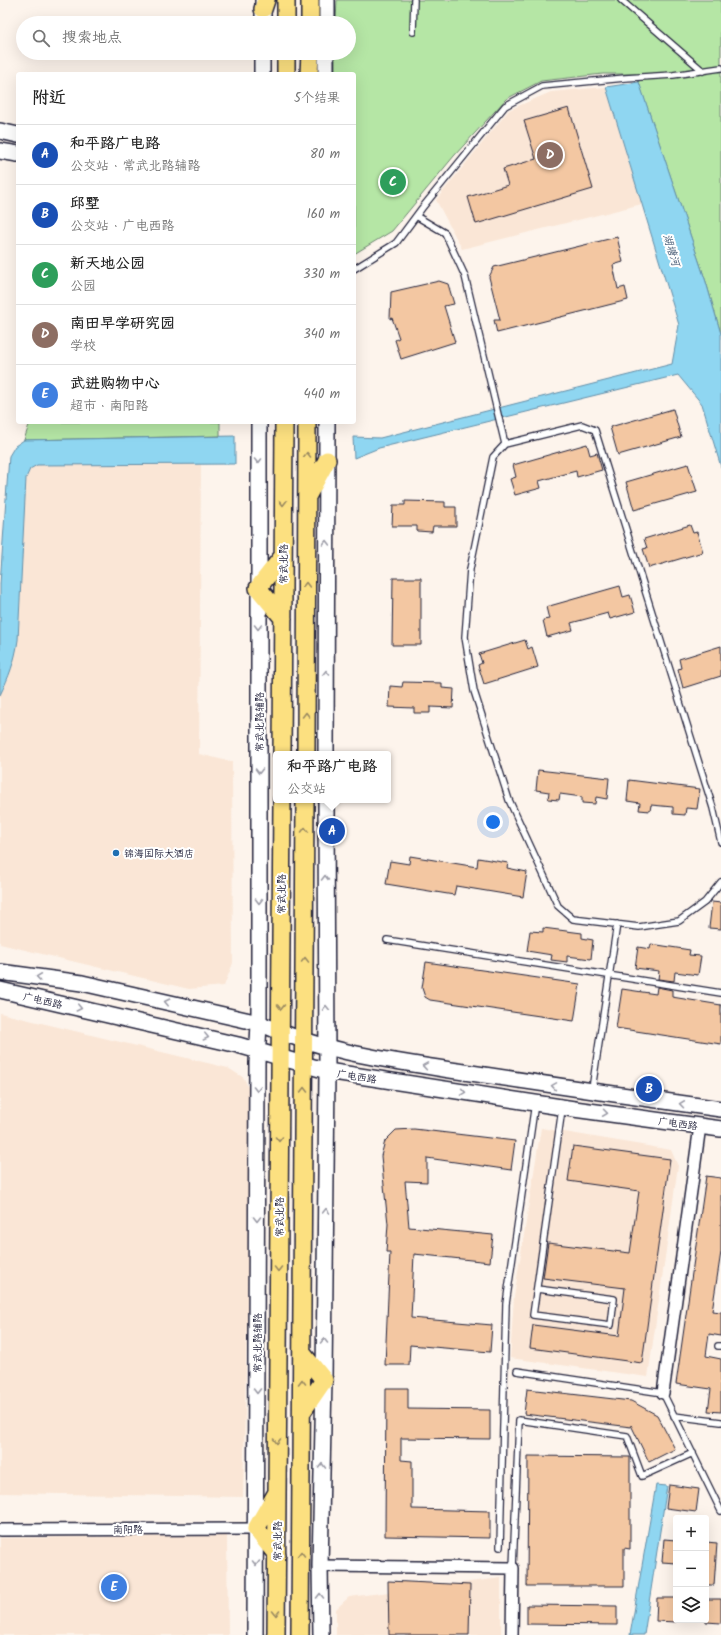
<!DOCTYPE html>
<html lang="zh">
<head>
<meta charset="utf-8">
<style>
	:root { --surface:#fff; --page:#f2f2f2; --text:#222; --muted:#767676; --line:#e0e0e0; --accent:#1f6fb2 }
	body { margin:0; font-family:Kalam,"LXGW WenKai TC",sans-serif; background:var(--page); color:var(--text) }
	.controls { position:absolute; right:12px; bottom:12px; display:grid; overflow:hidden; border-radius:4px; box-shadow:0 4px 16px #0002 }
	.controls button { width:36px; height:36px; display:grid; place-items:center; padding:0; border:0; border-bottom:1px solid var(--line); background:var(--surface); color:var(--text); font:20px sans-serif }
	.you { position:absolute; left:493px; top:822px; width:14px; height:14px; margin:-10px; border:3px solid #fff; border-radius:50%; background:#1a73e8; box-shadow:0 0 0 6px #1a73e833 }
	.badge { display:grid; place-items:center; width:26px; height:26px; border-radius:50%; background:var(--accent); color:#fff; font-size:13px; font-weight:700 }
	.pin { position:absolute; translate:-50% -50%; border:2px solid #fff; box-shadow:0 1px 4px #0006 }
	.popup { position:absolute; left:273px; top:751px; width:118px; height:52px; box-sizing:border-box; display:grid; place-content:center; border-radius:4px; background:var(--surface); filter:drop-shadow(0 1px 3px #0005); font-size:13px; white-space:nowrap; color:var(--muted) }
	.popup b { font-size:15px; color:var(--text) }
	.popup::after { content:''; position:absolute; left:50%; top:100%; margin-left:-8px; border:8px solid transparent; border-top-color:var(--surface) }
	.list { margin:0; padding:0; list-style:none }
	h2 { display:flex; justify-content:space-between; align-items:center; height:52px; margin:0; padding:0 16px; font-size:17px }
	h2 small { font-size:13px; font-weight:400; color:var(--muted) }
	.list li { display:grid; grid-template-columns:26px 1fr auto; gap:12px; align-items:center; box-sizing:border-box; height:60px; padding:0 16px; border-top:1px solid var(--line) }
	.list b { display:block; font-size:15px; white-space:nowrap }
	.list p { margin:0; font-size:13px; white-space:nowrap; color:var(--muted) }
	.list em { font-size:13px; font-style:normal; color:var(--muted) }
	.icon { flex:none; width:22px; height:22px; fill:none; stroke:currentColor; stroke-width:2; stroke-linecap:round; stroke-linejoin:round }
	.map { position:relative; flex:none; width:721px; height:1635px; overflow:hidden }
	.search { position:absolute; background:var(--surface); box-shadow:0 4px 16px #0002; left:16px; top:16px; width:340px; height:44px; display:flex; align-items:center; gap:10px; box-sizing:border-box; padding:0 14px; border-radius:22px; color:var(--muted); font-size:15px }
	.panel { position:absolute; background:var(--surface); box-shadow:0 4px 16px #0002; left:16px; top:72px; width:340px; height:352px; border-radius:4px }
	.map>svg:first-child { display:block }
	.built { fill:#fae6d6 }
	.green { fill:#b5e6a5; stroke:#6c8470 }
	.water { fill:#8fd6f1; stroke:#638ea8 }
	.building { fill:#f3c7a2; stroke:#22223b }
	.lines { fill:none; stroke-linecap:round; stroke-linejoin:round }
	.lane-casing { stroke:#22223b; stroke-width:8 }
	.street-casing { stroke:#22223b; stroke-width:14 }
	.secondary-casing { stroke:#22223b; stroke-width:18 }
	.primary-casing { stroke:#22223b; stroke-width:20 }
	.lane { stroke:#fff; stroke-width:5.5 }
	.street { stroke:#fff; stroke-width:11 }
	.secondary { stroke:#fff; stroke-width:15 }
	.primary { stroke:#fce080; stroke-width:17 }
	.oneway { stroke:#9a8a61 }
	.oneway2 { stroke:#9c9ca7 }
	.poi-dot { fill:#1f6fb2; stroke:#fff; stroke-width:1.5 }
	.labels { text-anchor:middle; stroke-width:4; stroke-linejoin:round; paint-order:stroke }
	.street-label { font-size:10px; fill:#22223b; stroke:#fff }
	.poi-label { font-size:10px; fill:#22223b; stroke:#fff; text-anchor:start }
	.water-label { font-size:11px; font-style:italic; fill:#435872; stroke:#fff }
</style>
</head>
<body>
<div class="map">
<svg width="721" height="1635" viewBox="0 0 721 1635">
	<rect width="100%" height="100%" fill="#fdf4ec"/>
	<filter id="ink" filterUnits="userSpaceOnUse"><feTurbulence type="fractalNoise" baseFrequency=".025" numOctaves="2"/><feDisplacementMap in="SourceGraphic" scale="8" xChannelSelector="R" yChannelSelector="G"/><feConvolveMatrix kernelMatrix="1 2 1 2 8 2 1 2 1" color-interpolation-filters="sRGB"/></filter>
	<g filter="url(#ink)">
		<path class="built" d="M606,87L642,204L462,249L436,200L509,110L551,92Z
			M201,464L199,754L232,762L233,963L224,986L189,989L0,944V695L9,677L26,478L30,469L36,465Z
			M0,1013L228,1068L244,1078L252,1097L243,1497L0,1493Z
			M541,1128L671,1150L678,1166L648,1377L510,1358L514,1297Z
			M227,1536L228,1635H0V1538Z
			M501,1578V1635H336V1609L349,1597Z"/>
		<path class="green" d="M337,0H721V334L706,282L636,74H603L541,81L506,99L454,156L392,231L354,254V74H335V53H349V23H336Z
			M30,422H220V436L24,440Z"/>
		<path class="water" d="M639,82L706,282L721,334V467L702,404L678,375L379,448L354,458L353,437L380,438L672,364L679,325L606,87Z
			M235,436V464L37,465L30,469L26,478L18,640C15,661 9,677 0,695V584L9,456L15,446L24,440Z
			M656,1485L667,1486L644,1635H630Z"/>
		<path class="building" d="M569,108L593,189L476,224L468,197L508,185L503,169L536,159L524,121Z
			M617,237L623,262L613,265L618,289L625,287L628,300L497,333L494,320H500L489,277L494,267Z
			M439,281L448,284L454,304L444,306L455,342L401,359L395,340L399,338L392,318L390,319L391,292Z
			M673,409L681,437L618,455L610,427Z
			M587,444L590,455L597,453L602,470L577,477L576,471L539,481L541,488L515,495L510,479L516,477L513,465Z
			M688,464L697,492L634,510L626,482Z
			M405,501L445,502V507H456V526H433L432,532L417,531V526H392L393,505H405Z
			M690,525L693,533L697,532L703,552L649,568L643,549L647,548L644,539Z
			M393,578H421V645H392Z
			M620,586L623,597L630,595L635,612L610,619L608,613L571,623L573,630L547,637L543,620L549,619L546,607Z
			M525,640L528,649L532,647L538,667L484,684L478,665L482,663L479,654Z
			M721,646V676L683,688L678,669L681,668L679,659Z
			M403,682L442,683V688L454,689L453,708L430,707V713H414V708L389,707L390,686L402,687Z
			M538,770L609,778L607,799L596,797L595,804L582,803V797L560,794L559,800L548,799L549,792L536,790Z
			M629,780L700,789L697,809L686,808L685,815L673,814V807L651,805L650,811L639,810L640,803L627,801Z
			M410,856L477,867L478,858L508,863L507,868L527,872L523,897L456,886L454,895L386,884L390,861L409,864Z
			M712,902L721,903V929L709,928Z
			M543,928L582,933V938L593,940L591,959L567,956V962L551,960L552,955L527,951L530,931L543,932Z
			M651,944L690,950L689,955L701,956L698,975L675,972L674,981L658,979L659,971L635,968L638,947L650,949Z
			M426,962L580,984L574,1021L430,1000L425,997L422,988Z
			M657,987L672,990V997L721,1005V1044L616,1028L622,989L656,994Z
			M414,1129L515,1141L511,1170L427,1158V1182L405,1181L409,1227L493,1235L490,1262L414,1254L411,1318L492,1325L490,1352L410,1345L409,1365H385L390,1252H386L388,1224L381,1156L385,1141L396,1130Z
			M573,1146L670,1159L642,1363L530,1348L533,1325L619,1336L625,1288L543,1278L548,1243L630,1253L639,1191L568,1181Z
			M706,1176L721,1178V1252L712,1311L721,1312V1336L709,1334L706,1356L721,1359V1412L708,1411L711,1389L676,1384Z
			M386,1388H408V1409L490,1410V1439L401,1438V1460L412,1461V1509L490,1511V1538L385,1536Z
			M527,1389L631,1401L657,1415L675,1449L649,1462L631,1425V1427L524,1414Z
			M528,1456L630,1457V1549L624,1548V1586H527Z
			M669,1485L699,1489L696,1512L666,1508Z
			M664,1539L676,1540V1563L662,1562Z
			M706,1542L717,1543L714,1585H706Z
			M388,1581L470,1585L469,1635H389Z
			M657,1598H676V1622L656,1621Z
			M706,1599H721V1623L706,1622Z
			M527,1605L617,1606V1625L527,1624Z"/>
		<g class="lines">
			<defs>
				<path id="lane" d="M621,0L703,71
					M413,32L414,0
					M416,216L445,233L465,276L505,444
					M354,269L396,243L422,208L505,106L542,86L625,78L673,75L721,68
					M721,842L713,808L595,430L582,425L505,444L493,457L470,569L465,637L474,691L509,800L558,906L573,919L639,927L679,921L705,902L721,882
					M387,940L721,993
					M592,1089L617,924
					M537,1289L614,1299L611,1325L533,1315L562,1109
					M718,1346H721
					M517,1371L663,1393L721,1511
					M674,1416L721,1422
					M500,1547L506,1304L535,1103
					M513,1568L519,1420L627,1436L642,1476L693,1453"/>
				<path id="street" d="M663,1393L700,1126
					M0,1530L256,1529
					M320,1566L513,1568L512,1635"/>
				<path id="secondary" d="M263,23V0
					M327,23V0
					M262,74V53
					M326,74V53
					M0,131L18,135
					M0,151L18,154
					M326,754L327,422
					M0,972L82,983L259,1023C324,1053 394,1061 464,1072C550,1085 635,1097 721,1109
					M0,990L238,1045L327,1071L574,1109L721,1129
					M255,1635L257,1063L259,1023V422
					M321,1635L320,1566L324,1380L327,1071L326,800"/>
				<path id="primary" d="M263,9L266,0
					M286,23V0
					M310,23V0
					M286,74V53
					M309,74L310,53
					M308,495L327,460
					M283,618L258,588L283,556
					M282,754L284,422
					M306,754L307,422
					M302,1412L324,1380L302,1353
					M276,1494L256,1529L277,1555
					M276,1635L282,800
					M300,1635L305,800"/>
			</defs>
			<use href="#lane" class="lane-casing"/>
			<use href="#street" class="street-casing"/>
			<use href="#secondary" class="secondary-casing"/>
			<use href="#primary" class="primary-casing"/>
			<use href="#lane" class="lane"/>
			<use href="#street" class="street"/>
			<use href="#secondary" class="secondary"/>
			<use href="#primary" class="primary"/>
		</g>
		<defs><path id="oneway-chevron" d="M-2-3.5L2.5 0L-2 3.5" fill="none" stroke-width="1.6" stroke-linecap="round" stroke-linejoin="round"/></defs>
		<g class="oneway">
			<use href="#oneway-chevron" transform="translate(307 455) rotate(-90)"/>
			<use href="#oneway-chevron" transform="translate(283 503) rotate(90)"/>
			<use href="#oneway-chevron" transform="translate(306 585) rotate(-90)"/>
			<use href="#oneway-chevron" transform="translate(306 715) rotate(-90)"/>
			<use href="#oneway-chevron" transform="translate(305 830) rotate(-90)"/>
			<use href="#oneway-chevron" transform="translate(305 960) rotate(-90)"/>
			<use href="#oneway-chevron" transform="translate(281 1007) rotate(90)"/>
			<use href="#oneway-chevron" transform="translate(304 1090) rotate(-90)"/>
			<use href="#oneway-chevron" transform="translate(279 1139) rotate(90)"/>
			<use href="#oneway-chevron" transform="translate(278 1269) rotate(90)"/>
			<use href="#oneway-chevron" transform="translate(302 1382) rotate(-90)"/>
			<use href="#oneway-chevron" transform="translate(277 1441) rotate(90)"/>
			<use href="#oneway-chevron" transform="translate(301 1554) rotate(-90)"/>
			<use href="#oneway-chevron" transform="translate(276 1613) rotate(90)"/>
		</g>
		<g class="oneway2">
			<use href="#oneway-chevron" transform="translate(258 461) rotate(90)"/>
			<use href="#oneway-chevron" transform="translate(326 543) rotate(-90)"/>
			<use href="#oneway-chevron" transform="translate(258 627) rotate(90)"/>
			<use href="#oneway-chevron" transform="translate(326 673) rotate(-90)"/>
			<use href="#oneway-chevron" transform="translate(259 771) rotate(90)"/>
			<use href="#oneway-chevron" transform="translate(325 878) rotate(-90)"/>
			<use href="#oneway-chevron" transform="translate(259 901) rotate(90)"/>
			<use href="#oneway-chevron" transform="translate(39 977) rotate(-172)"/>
			<use href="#oneway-chevron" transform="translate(167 1002) rotate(-167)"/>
			<use href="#oneway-chevron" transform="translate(79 1008) rotate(13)"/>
			<use href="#oneway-chevron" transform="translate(326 1008) rotate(-91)"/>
			<use href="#oneway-chevron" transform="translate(206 1037) rotate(13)"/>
			<use href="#oneway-chevron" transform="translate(425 1066) rotate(-171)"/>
			<use href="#oneway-chevron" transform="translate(554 1086) rotate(-171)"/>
			<use href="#oneway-chevron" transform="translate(257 1089) rotate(90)"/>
			<use href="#oneway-chevron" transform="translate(463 1092) rotate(9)"/>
			<use href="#oneway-chevron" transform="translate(682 1104) rotate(-172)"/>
			<use href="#oneway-chevron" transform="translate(605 1113) rotate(8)"/>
			<use href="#oneway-chevron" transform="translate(326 1211) rotate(-89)"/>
			<use href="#oneway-chevron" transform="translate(257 1219) rotate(90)"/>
			<use href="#oneway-chevron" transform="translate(324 1341) rotate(-90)"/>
			<use href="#oneway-chevron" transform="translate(257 1391) rotate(90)"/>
			<use href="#oneway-chevron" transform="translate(322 1466) rotate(-89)"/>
			<use href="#oneway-chevron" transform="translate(256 1563) rotate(90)"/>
			<use href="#oneway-chevron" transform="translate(320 1596) rotate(-90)"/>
		</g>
	</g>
	<circle class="poi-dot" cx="116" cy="853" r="4"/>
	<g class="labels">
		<g class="street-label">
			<text transform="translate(283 564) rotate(-90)" y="4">常武北路</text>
			<text transform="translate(259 722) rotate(-90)" y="4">常武北路辅路</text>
			<text transform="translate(281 894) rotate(-90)" y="4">常武北路</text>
			<text transform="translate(43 1000) rotate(13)" y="4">广电西路</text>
			<text transform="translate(357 1076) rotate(9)" y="4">广电西路</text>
			<text transform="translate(678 1123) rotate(8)" y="4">广电西路</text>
			<text transform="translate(279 1217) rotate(-90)" y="4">常武北路</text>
			<text transform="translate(257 1343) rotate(-90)" y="4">常武北路辅路</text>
			<text x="128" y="1533">南阳路</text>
			<text transform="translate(277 1541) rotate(-90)" y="4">常武北路</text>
		</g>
		<g class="poi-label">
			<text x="124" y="857">锦海国际大酒店</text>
		</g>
		<g class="water-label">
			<text transform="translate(672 250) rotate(73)" y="4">湖塘河</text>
		</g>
	</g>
</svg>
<div class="controls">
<button>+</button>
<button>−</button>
<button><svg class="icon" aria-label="layers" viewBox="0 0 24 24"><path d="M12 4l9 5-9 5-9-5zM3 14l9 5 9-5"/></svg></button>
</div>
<div class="you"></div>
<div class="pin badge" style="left:332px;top:831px;background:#1a4fb4">A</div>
<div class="popup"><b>和平路广电路</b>公交站</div>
<div class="pin badge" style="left:649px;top:1089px;background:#1a4fb4">B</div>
<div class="pin badge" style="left:393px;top:182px;background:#2e9e5b">C</div>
<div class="pin badge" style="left:550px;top:155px;background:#8d6e63">D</div>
<div class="pin badge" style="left:114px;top:1587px;background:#3f7fe0">E</div>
<div class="search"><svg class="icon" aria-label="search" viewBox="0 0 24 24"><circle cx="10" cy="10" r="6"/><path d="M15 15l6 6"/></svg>搜索地点</div>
<section class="panel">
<h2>附近<small>5个结果</small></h2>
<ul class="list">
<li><span class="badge" style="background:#1a4fb4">A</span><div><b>和平路广电路</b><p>公交站 · 常武北路辅路</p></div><em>80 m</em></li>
<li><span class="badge" style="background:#1a4fb4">B</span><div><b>邱墅</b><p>公交站 · 广电西路</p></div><em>160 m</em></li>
<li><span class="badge" style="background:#2e9e5b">C</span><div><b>新天地公园</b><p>公园</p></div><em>330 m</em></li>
<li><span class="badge" style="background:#8d6e63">D</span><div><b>南田早学研究园</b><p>学校</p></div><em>340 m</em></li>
<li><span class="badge" style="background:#3f7fe0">E</span><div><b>武进购物中心</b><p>超市 · 南阳路</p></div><em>440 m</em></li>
</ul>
</section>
</div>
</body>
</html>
